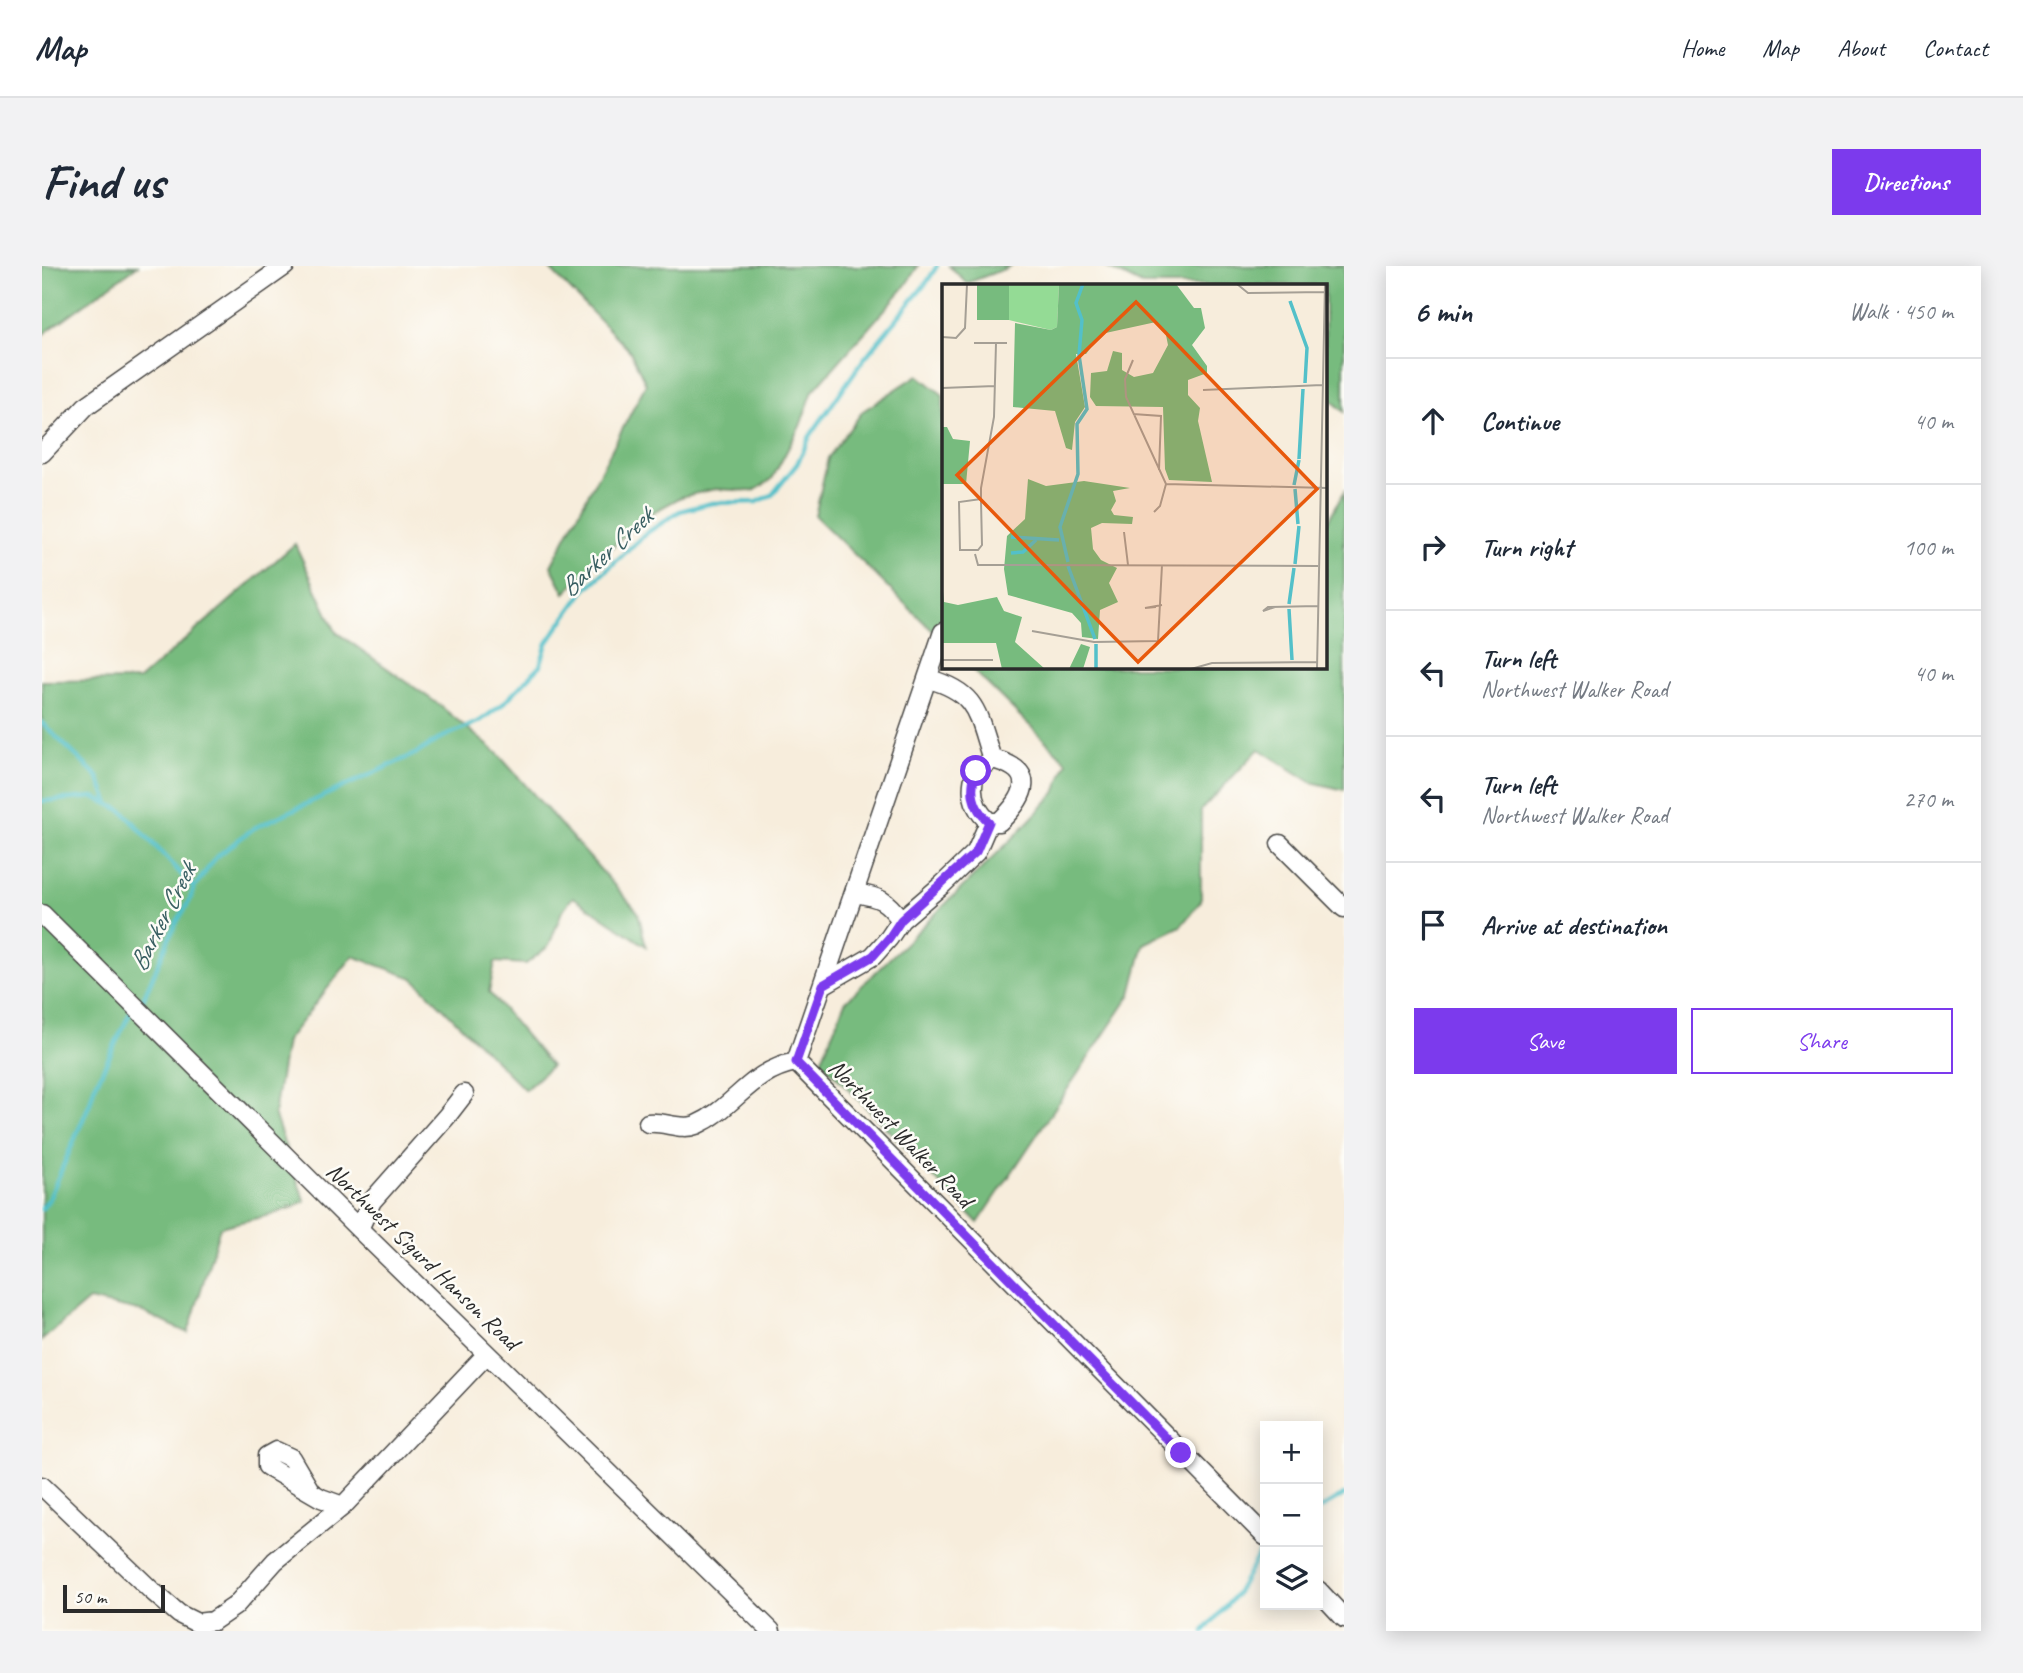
<!DOCTYPE html>
<html lang="en">
<head>
<meta charset="utf-8">
<style>
	:root { --surface:#fff; --page:#f2f2f3; --text:#1f2937; --muted:#747a83; --line:#e0e1e3; --accent:#7c3aed }
	body { margin:0; font-family:Caveat,sans-serif; background:var(--page); color:var(--text) }
	.controls { position:absolute; right:21px; bottom:21px; display:grid; overflow:hidden; border-radius:0px; box-shadow:0 4px 18px #0003 }
	.controls button { width:63px; height:63px; display:grid; place-items:center; padding:0; border:0; border-bottom:2px solid var(--line); background:var(--surface); color:var(--text); font:35px sans-serif }
	.scale { position:absolute; left:21px; bottom:18px; width:102px; box-sizing:border-box; padding-left:7px; border:4px solid #2b2b2b; border-top:0; font-size:19px; line-height:24px; white-space:nowrap; color:#2b2b2b; -webkit-text-stroke:5px #fdfcf7; paint-order:stroke }
	.stop { position:absolute; width:21px; height:21px; margin:-16px; border:5px solid #7c3aed; border-radius:50%; background:#fff }
	.stop.end { background:#7c3aed; border-color:#fff; box-shadow:0 2px 7px #0008 }
	.list { margin:0; padding:0; list-style:none }
	h2 { display:flex; justify-content:space-between; align-items:center; height:91px; margin:0; padding:0 28px; font-size:30px }
	h2 small { font-size:23px; font-weight:400; color:var(--muted) }
	.list li { display:grid; grid-template-columns:46px 1fr auto; gap:21px; align-items:center; box-sizing:border-box; height:126px; padding:0 28px; border-top:2px solid var(--line) }
	.list b { display:block; font-size:26px; white-space:nowrap }
	.list p { margin:0; font-size:23px; white-space:nowrap; color:var(--muted) }
	.list em { font-size:23px; font-style:normal; color:var(--muted) }
	.actions { display:flex; gap:14px; padding:21px 28px }
	.actions a { flex:1; padding:16px 0; border:2px solid var(--accent); border-radius:0px; text-align:center; font-size:24px; color:var(--accent) }
	.actions .main { background:var(--accent); color:#fff }
	.icon { flex:none; width:38px; height:38px; fill:none; stroke:currentColor; stroke-width:2; stroke-linecap:round; stroke-linejoin:round }
	.map { position:relative; flex:none; width:1302px; height:1365px; overflow:hidden; border-radius:0px }
	header { display:flex; align-items:center; gap:42px; box-sizing:border-box; height:98px; padding:0 35px; background:var(--surface); border-bottom:2px solid var(--line) }
	header strong { font-size:33px }
	nav { display:flex; gap:38px; margin-inline-start:auto; font-size:24px }
	.intro { display:flex; align-items:center; justify-content:space-between; box-sizing:border-box; height:168px; padding:0 42px }
	h1 { margin:0; font-size:49px }
	.button { padding:18px 32px; border-radius:0px; background:var(--accent); color:#fff; font-size:24px; font-weight:700 }
	main { display:flex; gap:42px; padding:0 42px }
	aside { flex:1; background:var(--surface); border-radius:0px; box-shadow:0 4px 18px #0003 }
	.map>svg:first-child { display:block }
	.forest { fill:#77bb7e; stroke:#517354; stroke-width:2 }
	.lines { fill:none; stroke-linecap:round; stroke-linejoin:round }
	.stream { stroke:#53c0c9; stroke-width:4.5 }
	.minor-casing { stroke:#4a4846; stroke-width:21 }
	.minor { stroke:#fff; stroke-width:18 }
	.route { stroke:#7c3aed; stroke-width:9 }
	.labels { text-anchor:middle; stroke-width:5; stroke-linejoin:round; paint-order:stroke }
	.street-label { font-size:24px; fill:#2b2b2b; stroke:#fdfcf7 }
	.water-label { font-size:26px; font-style:italic; fill:#395f62; stroke:#fdfcf7 }
	.inset-river { fill:none; stroke:#53c0c9; stroke-width:3.5 }
	.inset-road { fill:none; stroke:#a59f95; stroke-width:2 }
	.view { fill:#e8590c; fill-opacity:0.15; stroke:#e8590c; stroke-width:3.5 }
	.inset-edge { fill:none; stroke:#2b2b2b; stroke-width:3.5 }
</style>
</head>
<body>
<header>
<strong>Map</strong>
<nav><a>Home</a><a>Map</a><a>About</a><a>Contact</a></nav>
</header>
<div class="intro"><h1>Find us</h1><a class="button">Directions</a></div>
<main>
<div class="map">
<svg width="1302" height="1365" viewBox="0 0 1302 1365">
	<rect width="100%" height="100%" fill="#fdfcf7"/>
	<filter id="ink" filterUnits="userSpaceOnUse"><feTurbulence type="fractalNoise" baseFrequency=".0143" numOctaves="2"/><feDisplacementMap in="SourceGraphic" scale="14" xChannelSelector="R" yChannelSelector="G"/><feConvolveMatrix kernelMatrix="1 2 1 2 8 2 1 2 1" color-interpolation-filters="sRGB"/></filter>
	<filter id="wash" filterUnits="userSpaceOnUse"><feTurbulence type="fractalNoise" baseFrequency=".00686" numOctaves="4" result="noise"/><feDisplacementMap in="SourceGraphic" scale="28" xChannelSelector="R" yChannelSelector="G"/><feGaussianBlur stdDeviation="1.57" result="paint"/><feColorMatrix in="noise" values="0 0 0 0 0 0 0 0 0 0 0 0 0 0 0 0 0 1.4 0 .05"/><feComposite in="paint" operator="in"/></filter>
	<g filter="url(#wash)">
		<rect width="100%" height="100%" fill="#f7eddc"/>
		<path class="forest" d="M0,0H95L0,69Z
			M505,0H876L861,23L771,125L758,160L730,213L712,225L673,223L639,231L599,253L523,327L509,300L604,118L588,85Z
			M907,0H970L925,17Z
			M1062,0H1302V146L1283,128V19H1100Z
			M876,109L901,129V375L773,250L786,192L821,145Z
			M1302,226V524L1269,516L1217,483L1159,544V635L1139,660L1102,678L1089,728L936,957L779,795L803,736L971,572L1013,527L1025,496L928,401H1283V260Z
			M253,278L294,366L396,438L455,487L596,646L604,680L531,631L520,645L507,680L484,698L453,696L447,726L509,800L483,824L371,712L311,690L244,775L232,848L263,936L232,948L178,961L146,1067L101,1046L47,1034L0,1074V415L97,414Z"/>
		<g class="lines">
			<path class="stream" d="M0,457L56,511L67,538
				M0,535L52,531L81,545L152,622
				M101,733L133,659L147,636L152,622L174,591L212,562L375,487L401,471L438,455L461,438L498,400L505,377L542,325L603,268L638,245L670,237L715,236L730,229L755,198L768,170L821,94L885,16L895,0
				M0,943L7,933L48,837L52,822L89,745
				M1276,1244L1302,1229
				M1162,1365L1193,1330L1222,1279"/>
		</g>
	</g>
	<g filter="url(#ink)">
		<g class="lines">
			<defs>
				<path id="minor" d="M0,187L44,140L243,0
					M901,366L754,796L1223,1270
					M947,556C931,542 927,525 934,505L950,493
					M1238,578L1302,642
					M813,627C838,631 844,634 859,654
					M0,648L317,963L729,1365
					M781,719L831,690L847,672L859,654L901,618L934,586L947,556H957C984,531 997,504 950,493C935,449 937,427 887,413
					M606,857C622,855 639,865 654,859C693,842 707,805 754,796
					M317,963L330,935L405,850L422,828
					M0,1220L109,1324L137,1348L155,1357L171,1355L193,1340L233,1295L301,1240L445,1088
					M269,1226L249,1192L234,1185L225,1190V1200L231,1204L279,1232L301,1240
					M1276,1324L1302,1352"/>
			</defs>
			<use href="#minor" class="minor-casing"/>
			<use href="#minor" class="minor"/>
		</g>
	</g>
	<g class="lines" filter="url(#ink)">
		<path class="route" d="M934,505C927,525 931,542 947,556L934,586L859,654L847,672L831,690L781,719L754,796L1139,1187"/>
	</g>
	<g class="labels">
		<g class="street-label">
			<text transform="translate(859 867) rotate(46)" y="8">Northwest Walker Road</text>
			<text transform="translate(381 990) rotate(44)" y="8">Northwest Sigurd Hanson Road</text>
		</g>
		<g class="water-label">
			<text transform="translate(564 286) rotate(-43)" y="9">Barker Creek</text>
			<text transform="translate(120 651) rotate(-63)" y="9">Barker Creek</text>
		</g>
	</g>
	<g transform="translate(900 18)">
		<rect width="385" height="385" fill="#f7eddc"/>
		<path d="M67,0H117L115,43L109,46L67,36Z" fill="#94db95"/>
		<path d="M35,0H67V36H35ZM117,0H234L252,24H259L263,44L250,61L265,82V89L246,96V111L258,124L256,137L270,198L227,196L223,185L221,123L154,122L148,113L149,89L165,87L171,67L180,69V86L192,93L211,89L226,61L223,46L214,38L159,50L144,70H134L143,123L133,138L130,166L124,164L113,127L71,123L73,39L109,46L115,43ZM0,143H5L11,155L28,157L24,200H0ZM86,195L104,202L142,197L188,204L171,207L174,217L169,226L172,231L191,233L190,240L160,239L149,244L151,265L159,276L175,284L167,299L176,318L158,326L156,355L140,353L139,339L130,329L66,311L62,285L65,252L83,235ZM0,297L2,318L16,321L55,313L62,327L80,333L73,358L103,385H60L54,359H0ZM139,360L148,363L141,385H127Z" fill="#77bb7e"/>
		<path class="inset-river" d="M348,17L365,64L363,99M357,175L361,105M352,201L357,176M353,205L356,240M69,253L117,256M69,269L81,268L94,256M126,278L118,243L136,190L135,140L145,125L137,71L140,36L134,19L141,0M353,280L357,242M126,282L153,355M347,320L352,284M347,325L350,376M154,385V360"/>
		<path class="inset-road" d="M295,0L306,9L382,8M0,53L14,54L23,44L25,0M32,59H65M191,76L183,95L184,113L224,200L385,204M0,104L53,102M261,106L380,101M191,130L219,132L217,186M39,215L17,218L18,266H36L40,261L39,217V204L52,133L54,59M212,228L218,222L224,200M182,248L186,281M33,270L36,281L376,282M214,323L203,324L220,321M333,323L321,327L326,323L376,322M90,347L152,358L216,357L220,281M0,376H51M249,385L270,379L375,378M375,385L383,0"/>
		<path class="view" d="M194,18L375,205L196,378L15,191Z"/>
		<rect width="385" height="385" class="inset-edge"/>
	</g>
</svg>
<div class="controls">
<button>+</button>
<button>−</button>
<button><svg class="icon" aria-label="layers" viewBox="0 0 24 24"><path d="M12 4l9 5-9 5-9-5zM3 14l9 5 9-5"/></svg></button>
</div>
<div class="scale">50 m</div>
<div class="stop" style="left:934px;top:505px"></div>
<div class="stop end" style="left:1139px;top:1187px"></div>
</div>
<aside>
<h2>6 min<small>Walk · 450 m</small></h2>
<ul class="list">
<li><svg class="icon" aria-label="ahead" viewBox="0 0 24 24"><path d="M12 20V5M6 11l6-6 6 6"/></svg><div><b>Continue</b></div><em>40 m</em></li>
<li><svg class="icon" aria-label="right" viewBox="0 0 24 24"><path d="M7 20v-9h11M14 6l5 5-5 5"/></svg><div><b>Turn right</b></div><em>100 m</em></li>
<li><svg class="icon" aria-label="left" viewBox="0 0 24 24"><path d="M17 20v-9H6M10 6l-5 5 5 5"/></svg><div><b>Turn left</b><p>Northwest Walker Road</p></div><em>40 m</em></li>
<li><svg class="icon" aria-label="left" viewBox="0 0 24 24"><path d="M17 20v-9H6M10 6l-5 5 5 5"/></svg><div><b>Turn left</b><p>Northwest Walker Road</p></div><em>270 m</em></li>
<li><svg class="icon" aria-label="arrive" viewBox="0 0 24 24"><path d="M6 21V4h12l-3 4 3 4H6"/></svg><div><b>Arrive at destination</b></div></li>
</ul>
<div class="actions"><a class="main">Save</a><a>Share</a></div>
</aside>
</main>
</body>
</html>
